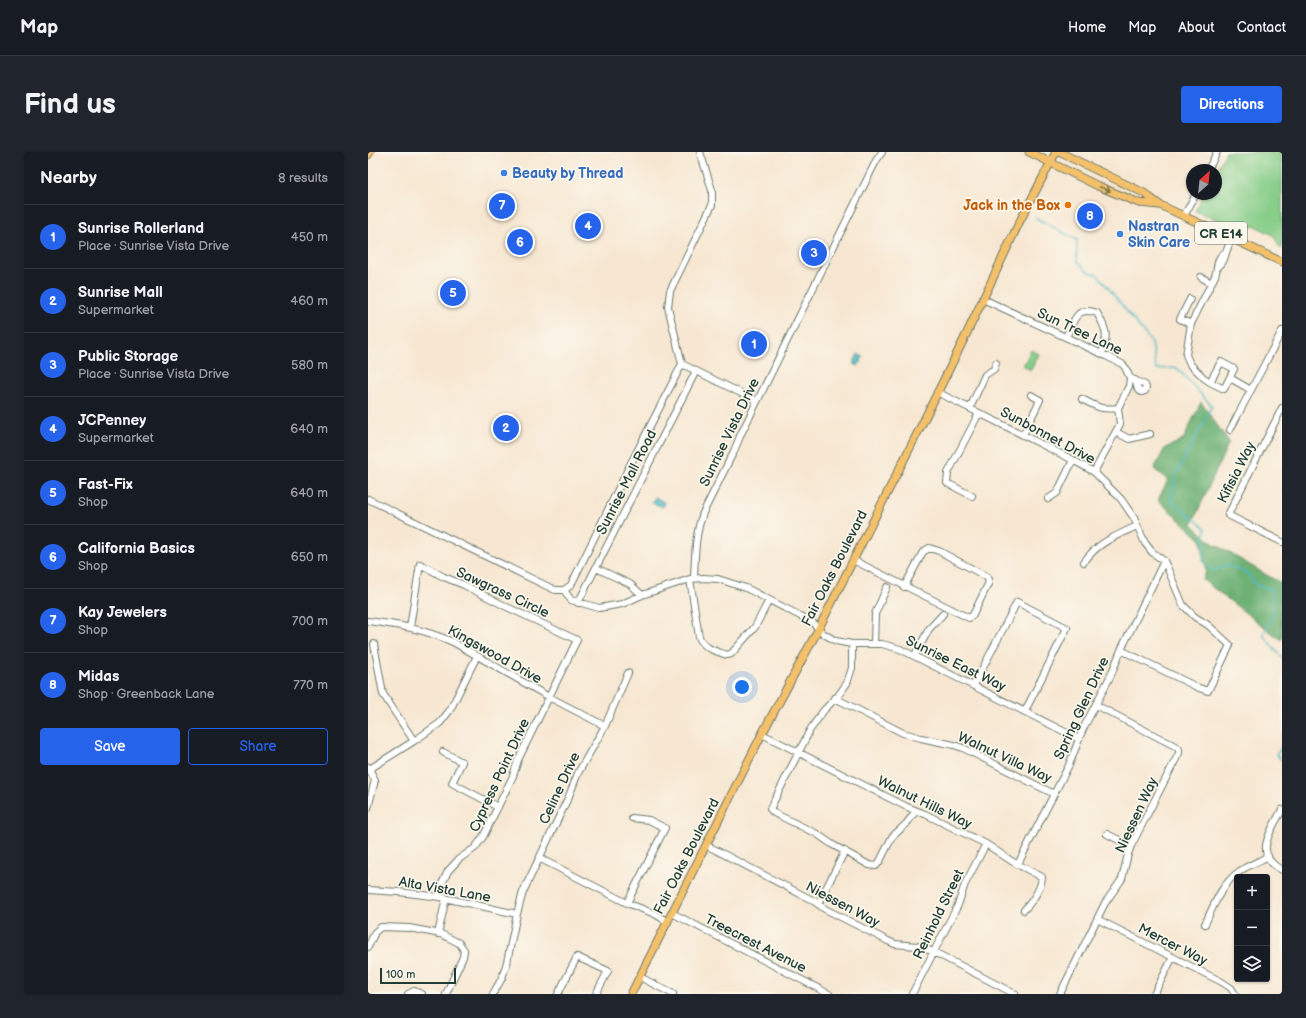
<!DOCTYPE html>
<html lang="en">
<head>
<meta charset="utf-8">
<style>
	:root { --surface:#171b24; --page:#20242c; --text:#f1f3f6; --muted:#9ea1a6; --line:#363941; --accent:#2563eb }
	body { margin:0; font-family:"Balsamiq Sans",sans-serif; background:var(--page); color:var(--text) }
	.controls { position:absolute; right:12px; bottom:12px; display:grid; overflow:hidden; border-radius:4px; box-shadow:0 1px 3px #0004 }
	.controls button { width:36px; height:36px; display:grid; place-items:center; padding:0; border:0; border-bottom:1px solid var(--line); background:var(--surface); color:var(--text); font:20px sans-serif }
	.compass { position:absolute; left:818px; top:12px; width:36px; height:36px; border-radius:50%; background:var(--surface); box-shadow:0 1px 3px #0004; rotate:27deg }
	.scale { position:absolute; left:12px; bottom:10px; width:76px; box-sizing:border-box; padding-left:4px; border:2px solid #1f3d34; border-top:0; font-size:11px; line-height:14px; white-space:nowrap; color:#1f3d34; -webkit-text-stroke:3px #fbf7ec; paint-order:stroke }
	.you { position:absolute; left:374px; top:535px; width:14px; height:14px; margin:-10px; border:3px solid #fff; border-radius:50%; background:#1a73e8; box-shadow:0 0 0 6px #1a73e833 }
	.badge { display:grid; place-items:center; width:26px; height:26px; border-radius:50%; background:var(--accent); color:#fff; font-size:13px; font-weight:700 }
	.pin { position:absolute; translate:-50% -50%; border:2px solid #fff; box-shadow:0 1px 4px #0006 }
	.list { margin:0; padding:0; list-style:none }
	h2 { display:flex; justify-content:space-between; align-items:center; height:52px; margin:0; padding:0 16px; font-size:17px }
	h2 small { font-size:13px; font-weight:400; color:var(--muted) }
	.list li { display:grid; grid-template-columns:26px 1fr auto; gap:12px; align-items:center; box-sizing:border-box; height:64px; padding:0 16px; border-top:1px solid var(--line) }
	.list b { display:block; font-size:15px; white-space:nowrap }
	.list p { margin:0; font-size:13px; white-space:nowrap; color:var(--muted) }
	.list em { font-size:13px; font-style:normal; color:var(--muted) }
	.actions { display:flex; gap:8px; padding:12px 16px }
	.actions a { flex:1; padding:9px 0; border:1px solid var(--accent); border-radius:4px; text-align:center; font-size:14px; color:var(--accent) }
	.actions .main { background:var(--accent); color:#fff }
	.icon { flex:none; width:22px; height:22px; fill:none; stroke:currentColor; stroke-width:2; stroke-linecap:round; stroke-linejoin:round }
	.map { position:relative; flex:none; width:914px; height:842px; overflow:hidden; border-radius:4px }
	header { display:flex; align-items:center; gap:24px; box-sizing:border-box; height:56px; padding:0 20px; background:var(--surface); border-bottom:1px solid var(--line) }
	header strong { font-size:19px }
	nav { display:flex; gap:22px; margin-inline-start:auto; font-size:14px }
	.intro { display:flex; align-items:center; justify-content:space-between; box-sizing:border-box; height:96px; padding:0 24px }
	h1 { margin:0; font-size:28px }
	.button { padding:10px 18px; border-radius:4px; background:var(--accent); color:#fff; font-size:14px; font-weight:700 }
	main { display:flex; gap:24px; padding:0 24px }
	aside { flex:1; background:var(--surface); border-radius:4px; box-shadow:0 1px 3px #0004 }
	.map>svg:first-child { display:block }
	.green { fill:#87ce89; stroke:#53865e }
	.forest { fill:#6db175; stroke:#467754 }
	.water { fill:#4cb9c5; stroke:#367b7c }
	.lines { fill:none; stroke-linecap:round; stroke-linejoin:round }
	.stream { stroke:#4cb9c5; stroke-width:1.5 }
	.minor-casing { stroke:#6b786b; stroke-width:8 }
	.major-casing { stroke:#6b786b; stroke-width:9 }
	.minor { stroke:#fff; stroke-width:6 }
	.major { stroke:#f4c16a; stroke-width:7 }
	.oneway { stroke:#7f784c }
	.shop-dot { fill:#3f7fe0; stroke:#fbf7ec; stroke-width:1.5 }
	.food-dot { fill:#e8710a; stroke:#fbf7ec; stroke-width:1.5 }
	.labels { text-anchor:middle; stroke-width:3.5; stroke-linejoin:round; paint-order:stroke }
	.shield { fill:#fbf7ec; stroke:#61756b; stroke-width:1 }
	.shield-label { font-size:13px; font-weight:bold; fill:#1f3d34 }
	.shop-label { font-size:14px; font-weight:bold; fill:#366cbe; stroke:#fbf7ec; text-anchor:start }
	.food-label { font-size:14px; font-weight:bold; fill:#c56008; stroke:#fbf7ec; text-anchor:end }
	.street-label { font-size:14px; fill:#1f3d34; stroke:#fbf7ec }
</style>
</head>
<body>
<header>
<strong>Map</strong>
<nav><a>Home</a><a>Map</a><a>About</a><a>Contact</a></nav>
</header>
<div class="intro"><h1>Find us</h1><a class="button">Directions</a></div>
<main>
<aside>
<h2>Nearby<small>8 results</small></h2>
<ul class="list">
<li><span class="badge">1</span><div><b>Sunrise Rollerland</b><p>Place · Sunrise Vista Drive</p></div><em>450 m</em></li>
<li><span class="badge">2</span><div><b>Sunrise Mall</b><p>Supermarket</p></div><em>460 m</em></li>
<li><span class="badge">3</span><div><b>Public Storage</b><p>Place · Sunrise Vista Drive</p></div><em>580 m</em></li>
<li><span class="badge">4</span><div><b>JCPenney</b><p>Supermarket</p></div><em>640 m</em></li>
<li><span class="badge">5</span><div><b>Fast-Fix</b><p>Shop</p></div><em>640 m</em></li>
<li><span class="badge">6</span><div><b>California Basics</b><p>Shop</p></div><em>650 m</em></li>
<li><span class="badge">7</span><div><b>Kay Jewelers</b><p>Shop</p></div><em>700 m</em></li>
<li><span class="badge">8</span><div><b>Midas</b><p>Shop · Greenback Lane</p></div><em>770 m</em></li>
</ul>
<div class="actions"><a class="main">Save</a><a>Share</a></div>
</aside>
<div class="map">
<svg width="914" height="842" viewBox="0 0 914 842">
	<rect width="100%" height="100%" fill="#fbf7ec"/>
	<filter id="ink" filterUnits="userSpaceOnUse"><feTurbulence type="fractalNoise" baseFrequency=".025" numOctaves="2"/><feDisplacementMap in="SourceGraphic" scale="8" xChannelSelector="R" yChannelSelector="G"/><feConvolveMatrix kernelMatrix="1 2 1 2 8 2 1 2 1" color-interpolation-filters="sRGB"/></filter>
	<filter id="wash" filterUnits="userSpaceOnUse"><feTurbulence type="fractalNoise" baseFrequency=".012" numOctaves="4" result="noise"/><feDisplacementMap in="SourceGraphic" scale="16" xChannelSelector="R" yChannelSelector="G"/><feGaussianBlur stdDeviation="0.9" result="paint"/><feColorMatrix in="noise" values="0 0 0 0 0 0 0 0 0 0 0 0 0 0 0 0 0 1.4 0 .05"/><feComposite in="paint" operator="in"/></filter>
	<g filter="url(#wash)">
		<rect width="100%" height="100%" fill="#f7e7d2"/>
		<path class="green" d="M858,0H914V97L912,96L905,83L887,74L873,77L827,59L836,42H848V19Z
			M663,198L671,202L663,218L655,214Z"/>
		<path class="forest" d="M833,250L861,290L824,372L843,390L914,432V485L913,488L835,428L838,419L833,388L790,348L800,328L786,317L797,296L815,288Z"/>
		<path class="water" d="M490,202L495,205L490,214L485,212Z
			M287,345L297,351L295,355L284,351Z"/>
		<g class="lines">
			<path class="stream" d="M668,66L709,88V109L719,119L730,123L784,191L788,217L809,216L844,254L807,325L803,348L837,376L835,410L846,419L859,413L879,421L889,434L903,436L905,463L895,483L914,506
				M914,595L908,603L914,608"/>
		</g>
	</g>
	<g filter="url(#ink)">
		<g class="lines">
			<defs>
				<path id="minor" d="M840,18L849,0
					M816,64L828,42
					M850,115C857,110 856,105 859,98C860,94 862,90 864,86
					M833,125L843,131
					M615,147L734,202L754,212L757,215L762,226L761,234L750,256L752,272L726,320
					M822,147L812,167L823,172
					M698,185C706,169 708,153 729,161C739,178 740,183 734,202
					M314,212L389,249
					M762,226L777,233L778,236L777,239L773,240L770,238L767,228
					M862,226L883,238
					M842,230L853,210L866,217L856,237L842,230L836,226L822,212L818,203L823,172L847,124C850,115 848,105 858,100
					M569,240L705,308L726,320L753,347L766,366L777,391L784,400L796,409L799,415L815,453L827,465L840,473L862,493L840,539L831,536L753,498
					M714,247C729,255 733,258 750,256
					M602,256L617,223L626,217L628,211
					M914,256L860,363L914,390
					M862,278L914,179
					M748,280L761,287L782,282
					M655,283L672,248L663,243
					M604,344L579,331L580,321L611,261
					M0,347L187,438H196L203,433L263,311L314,212L300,155L302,139L344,53V38L332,0
					M680,347L689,341L705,308
					M485,408L601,466L605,463L621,430L619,425L571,399L561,396L555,400L536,435
					M716,410C730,390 748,384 769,374
					M228,416L262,432L274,443
					M326,426C327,404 327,382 335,361L366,299L373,282L508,9L514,0
					M322,427L331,485C336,497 348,499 359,503L363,502L387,475L401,448
					M196,438L203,448L231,456L254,452L274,443L322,427L335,426L350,427L378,436L444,470L456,482L468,489L484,492H514L532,497L711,587
					M210,451L328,219
					M0,469C32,473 55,477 85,490L181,545L237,574
					M42,475L52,412L76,425L96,433L139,455L209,488L150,608L145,624L115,685L107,696L91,707L80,719L73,734L72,745
					M506,491L507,462L519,435
					M6,492L15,542L46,589
					M484,492V516L479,531L470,544L456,558L442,578L402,657L406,661L449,682L465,693L501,713L508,714L512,709L524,685L538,672L548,659
					M547,503L561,477L575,462
					M606,533L649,450L699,476L657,559
					M467,546L535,581L553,586L586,593L595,596L686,642
					M394,582L539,655L557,662L618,692L645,710L674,725C673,737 664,750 656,758
					M75,600L94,610L84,631L130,655
					M0,615L7,628L0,656
					M0,618L46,589L72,571L82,558L109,504
					M914,658C903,678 884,703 914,718
					M739,682L763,694
					M338,693L444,748L457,757L520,789L527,792L549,794L566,800L647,842
					M171,706L259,751L287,762L300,770
					M650,712L701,613L715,577L743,523L753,498L796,409
					M0,738L31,740L72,745L149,762
					M259,751L297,676L281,668L264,666
					M450,752L477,699
					M304,761L461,842
					M729,767L854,830L863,836L867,842
					M837,772C846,753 854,731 872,719C880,713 891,710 900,704
					M70,782L78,746
					M0,795L7,780L13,775L41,776L73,782L91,791L96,798L95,805L78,842
					M272,825L305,842
					M40,842L46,839L54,842
					M125,842L134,826L139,810L149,762L155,740L201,644L210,621L237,574L260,521
					M190,842L209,805L240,819L228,842
					M544,842L590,753L597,732L618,692
					M692,842L737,751L754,727L760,702L763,694L811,601V597L807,594L728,553
					M786,842L805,805"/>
				<path id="major" d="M661,0L730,34L771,51L792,53
					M691,0L776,41L792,53L914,110
					M0,3L2,0
					M263,842L394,582L451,476L554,272L598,183L651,71L688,0"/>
			</defs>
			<use href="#minor" class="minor-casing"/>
			<use href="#major" class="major-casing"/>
			<use href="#minor" class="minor"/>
			<use href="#major" class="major"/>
		</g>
		<defs><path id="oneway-shaft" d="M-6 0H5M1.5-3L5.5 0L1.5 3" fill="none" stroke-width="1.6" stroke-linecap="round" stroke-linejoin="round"/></defs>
		<use class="oneway" href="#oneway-shaft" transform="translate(737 37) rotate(23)"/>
	</g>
	<g class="shop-dot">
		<circle cx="136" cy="21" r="4"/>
		<circle cx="752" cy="82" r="4"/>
	</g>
	<circle class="food-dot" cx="700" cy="53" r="4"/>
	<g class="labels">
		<rect class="shield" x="827" y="70" width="52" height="22" rx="3"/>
		<g class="shield-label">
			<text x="853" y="86">CR E14</text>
		</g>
		<g class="shop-label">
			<text x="144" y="26">Beauty by Thread</text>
			<text x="760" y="79">Nastran<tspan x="760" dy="16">Skin Care</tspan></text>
		</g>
		<g class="food-label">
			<text x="692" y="58">Jack in the Box</text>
		</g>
		<g class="street-label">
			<text transform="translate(712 179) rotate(25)" y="5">Sun Tree Lane</text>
			<text transform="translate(361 280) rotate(-64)" y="5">Sunrise Vista Drive</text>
			<text transform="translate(680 283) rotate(28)" y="5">Sunbonnet Drive</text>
			<text transform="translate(868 320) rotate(-63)" y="5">Kifisia Way</text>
			<text transform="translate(258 330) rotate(-63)" y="5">Sunrise Mall Road</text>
			<text transform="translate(466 416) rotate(-63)" y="5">Fair Oaks Boulevard</text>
			<text transform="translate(135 440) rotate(25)" y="5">Sawgrass Circle</text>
			<text transform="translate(127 502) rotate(29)" y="5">Kingswood Drive</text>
			<text transform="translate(588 511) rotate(26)" y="5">Sunrise East Way</text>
			<text transform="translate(713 556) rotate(-65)" y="5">Spring Glen Drive</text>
			<text transform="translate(637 605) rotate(25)" y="5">Walnut Villa Way</text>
			<text transform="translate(131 623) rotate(-65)" y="5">Cypress Point Drive</text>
			<text transform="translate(191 636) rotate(-65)" y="5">Celine Drive</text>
			<text transform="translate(557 650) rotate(26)" y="5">Walnut Hills Way</text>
			<text transform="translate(768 663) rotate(-65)" y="5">Niessen Way</text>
			<text transform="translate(318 704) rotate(-63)" y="5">Fair Oaks Boulevard</text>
			<text transform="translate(77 737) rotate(10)" y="5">Alta Vista Lane</text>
			<text transform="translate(475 752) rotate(28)" y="5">Niessen Way</text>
			<text transform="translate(570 762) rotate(-64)" y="5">Reinhold Street</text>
			<text transform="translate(388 791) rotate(27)" y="5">Treecrest Avenue</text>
			<text transform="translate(805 792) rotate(27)" y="5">Mercer Way</text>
		</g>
	</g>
</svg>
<div class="controls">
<button>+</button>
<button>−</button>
<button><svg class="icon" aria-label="layers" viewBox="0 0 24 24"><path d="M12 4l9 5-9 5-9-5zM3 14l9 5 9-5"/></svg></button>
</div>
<svg class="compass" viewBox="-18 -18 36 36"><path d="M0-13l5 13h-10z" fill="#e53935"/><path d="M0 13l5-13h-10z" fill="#9ea1a6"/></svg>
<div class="scale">100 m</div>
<div class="you"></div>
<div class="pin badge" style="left:386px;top:192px">1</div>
<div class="pin badge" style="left:138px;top:276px">2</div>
<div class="pin badge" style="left:446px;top:101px">3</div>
<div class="pin badge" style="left:220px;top:74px">4</div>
<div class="pin badge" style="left:85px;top:141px">5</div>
<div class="pin badge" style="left:152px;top:90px">6</div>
<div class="pin badge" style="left:134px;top:54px">7</div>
<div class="pin badge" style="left:722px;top:64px">8</div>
</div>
</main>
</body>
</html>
